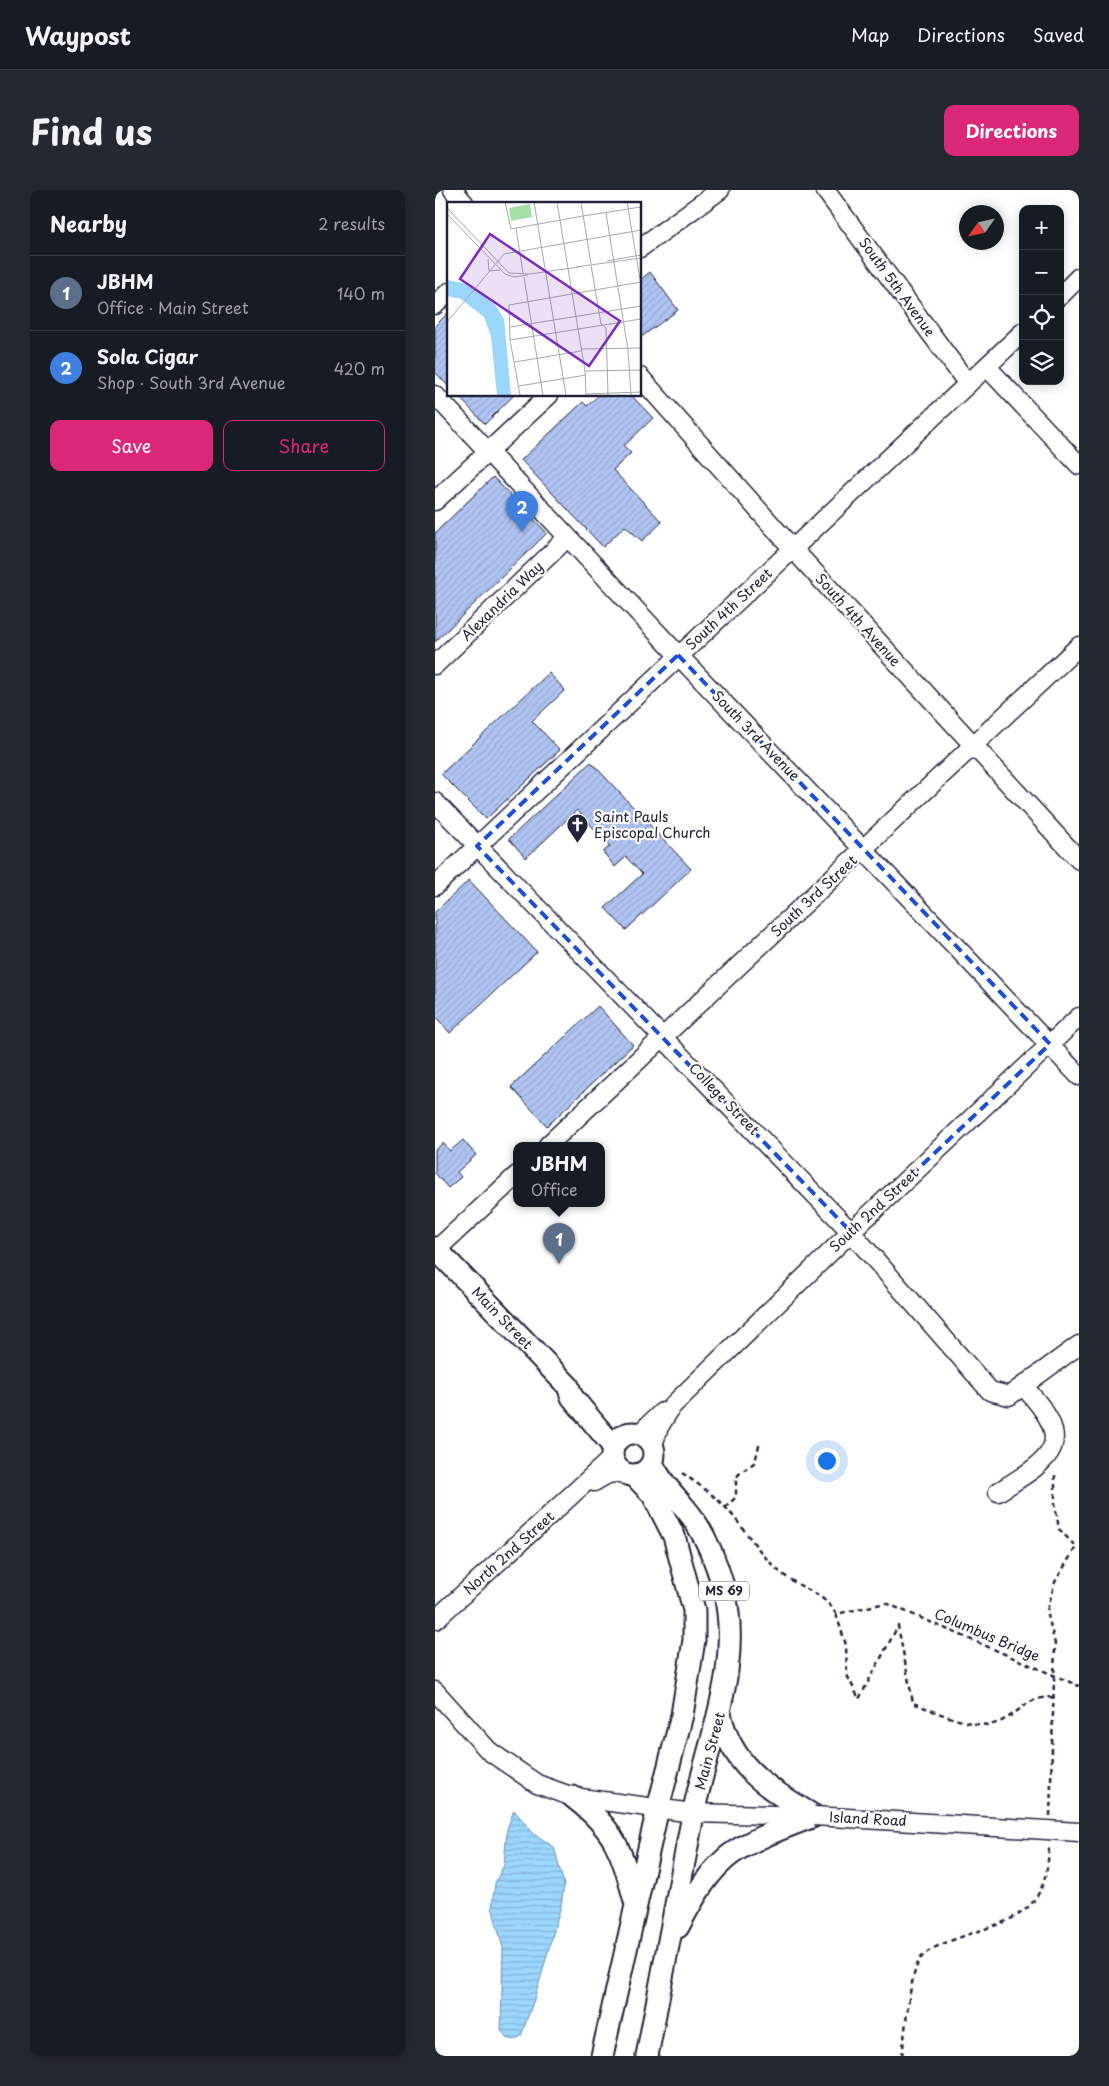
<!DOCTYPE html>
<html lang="en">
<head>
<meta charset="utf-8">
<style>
	:root { --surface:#171b24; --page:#242831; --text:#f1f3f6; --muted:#9ea1a6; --line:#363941; --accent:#db2777 }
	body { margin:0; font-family:"Playpen Sans",sans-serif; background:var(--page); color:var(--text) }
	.controls { position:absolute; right:15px; top:15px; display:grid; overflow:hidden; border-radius:10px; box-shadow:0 2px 12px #0003 }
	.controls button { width:45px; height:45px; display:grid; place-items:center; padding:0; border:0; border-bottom:1px solid var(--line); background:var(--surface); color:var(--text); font:25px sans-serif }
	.compass { position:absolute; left:524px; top:15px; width:45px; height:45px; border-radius:50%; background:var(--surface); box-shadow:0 2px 12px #0003; rotate:236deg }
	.you { position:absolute; left:391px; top:1270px; width:18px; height:18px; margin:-12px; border:4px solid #fff; border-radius:50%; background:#1a73e8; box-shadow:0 0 0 8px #1a73e833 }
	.badge { display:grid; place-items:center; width:32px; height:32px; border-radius:50%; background:var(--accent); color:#fff; font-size:16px; font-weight:700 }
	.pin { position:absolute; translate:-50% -41px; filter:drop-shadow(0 1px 2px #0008) }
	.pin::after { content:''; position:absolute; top:26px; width:18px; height:15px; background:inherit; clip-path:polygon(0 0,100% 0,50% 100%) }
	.popup { position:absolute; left:78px; top:952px; width:92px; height:65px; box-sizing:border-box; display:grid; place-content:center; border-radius:10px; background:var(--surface); filter:drop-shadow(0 1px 4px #0005); font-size:16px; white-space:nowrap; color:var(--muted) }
	.popup b { font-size:19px; color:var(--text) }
	.popup::after { content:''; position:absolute; left:50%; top:100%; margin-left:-10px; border:10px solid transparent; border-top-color:var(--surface) }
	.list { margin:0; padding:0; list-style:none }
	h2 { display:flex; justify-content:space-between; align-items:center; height:65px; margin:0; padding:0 20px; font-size:21px }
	h2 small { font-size:16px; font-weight:400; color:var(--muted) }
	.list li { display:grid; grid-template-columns:32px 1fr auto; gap:15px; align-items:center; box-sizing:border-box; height:75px; padding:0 20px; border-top:1px solid var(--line) }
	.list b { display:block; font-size:19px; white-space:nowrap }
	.list p { margin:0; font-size:16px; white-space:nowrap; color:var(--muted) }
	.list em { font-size:16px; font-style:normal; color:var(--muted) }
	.actions { display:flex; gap:10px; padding:15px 20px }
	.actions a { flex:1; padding:11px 0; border:1px solid var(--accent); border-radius:10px; text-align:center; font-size:18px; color:var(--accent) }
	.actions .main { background:var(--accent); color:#fff }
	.icon { flex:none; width:28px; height:28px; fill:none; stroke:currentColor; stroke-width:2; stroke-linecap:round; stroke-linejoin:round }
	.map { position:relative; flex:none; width:644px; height:1866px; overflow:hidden; border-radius:10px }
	header { display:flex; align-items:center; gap:30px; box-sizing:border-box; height:70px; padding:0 25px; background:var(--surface); border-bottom:1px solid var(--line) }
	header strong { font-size:24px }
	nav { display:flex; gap:28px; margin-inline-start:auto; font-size:18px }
	.intro { display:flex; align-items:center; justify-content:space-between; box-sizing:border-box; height:120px; padding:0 30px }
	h1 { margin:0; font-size:35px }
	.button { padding:12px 22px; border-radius:10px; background:var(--accent); color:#fff; font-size:18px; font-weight:700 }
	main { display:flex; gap:30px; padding:0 30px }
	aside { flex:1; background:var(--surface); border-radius:10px; box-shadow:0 2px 12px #0003 }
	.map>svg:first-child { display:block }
	.water { fill:url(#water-rules); stroke:#6b8eaf }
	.building { fill:url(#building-hatch); stroke:#22223b }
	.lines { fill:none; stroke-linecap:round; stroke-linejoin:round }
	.minor-casing { stroke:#22223b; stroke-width:21 }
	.major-casing { stroke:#22223b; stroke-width:25 }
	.path { stroke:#22223b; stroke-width:2.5; stroke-dasharray:5 4; stroke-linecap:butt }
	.minor { stroke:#fff; stroke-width:18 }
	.major { stroke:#fff; stroke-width:21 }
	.minor-bridge-casing { stroke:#22223b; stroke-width:21; stroke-linecap:butt }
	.path-bridge { stroke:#22223b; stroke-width:2.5; stroke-dasharray:5 4; stroke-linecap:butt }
	.minor-bridge { stroke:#fff; stroke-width:18 }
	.marked { fill:none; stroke:#1d4ed8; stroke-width:4; stroke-dasharray:10 6; stroke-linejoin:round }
	.labels { text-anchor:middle; stroke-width:4.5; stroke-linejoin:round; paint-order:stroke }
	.shield { fill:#fff; stroke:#646476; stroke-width:1 }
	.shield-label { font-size:12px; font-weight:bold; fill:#22223b }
	.street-label { font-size:14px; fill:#22223b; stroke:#fff }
	.poi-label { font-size:14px; fill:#22223b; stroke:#fff; text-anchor:start }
	.inset-road { fill:none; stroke:#a7a7b1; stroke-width:1 }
	.view { fill:#7b2cbf; fill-opacity:0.15; stroke:#7b2cbf; stroke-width:2.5 }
	.inset-edge { fill:none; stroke:#22223b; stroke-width:2.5 }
</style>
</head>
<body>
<header>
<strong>Waypost</strong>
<nav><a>Map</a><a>Directions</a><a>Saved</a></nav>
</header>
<div class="intro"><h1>Find us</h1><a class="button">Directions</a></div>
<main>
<aside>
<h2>Nearby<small>2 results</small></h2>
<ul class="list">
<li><span class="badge" style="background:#5c6f8a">1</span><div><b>JBHM</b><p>Office · Main Street</p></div><em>140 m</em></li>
<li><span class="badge" style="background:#3f7fe0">2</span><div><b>Sola Cigar</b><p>Shop · South 3rd Avenue</p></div><em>420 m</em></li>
</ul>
<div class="actions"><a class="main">Save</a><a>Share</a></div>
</aside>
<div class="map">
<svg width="644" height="1866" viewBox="0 0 644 1866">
	<defs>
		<pattern id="water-rules" width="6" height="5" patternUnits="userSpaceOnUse" patternTransform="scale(1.25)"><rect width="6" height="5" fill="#9bd6fc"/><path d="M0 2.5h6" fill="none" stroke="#85b7d9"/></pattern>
		<pattern id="building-hatch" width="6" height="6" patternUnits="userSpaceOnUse" patternTransform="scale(1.25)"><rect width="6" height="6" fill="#b0c5f3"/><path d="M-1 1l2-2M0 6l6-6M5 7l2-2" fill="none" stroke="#97a9d1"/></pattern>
	</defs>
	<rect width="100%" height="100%" fill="#fff"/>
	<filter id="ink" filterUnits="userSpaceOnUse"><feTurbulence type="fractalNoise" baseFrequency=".02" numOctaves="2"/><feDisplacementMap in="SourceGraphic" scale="10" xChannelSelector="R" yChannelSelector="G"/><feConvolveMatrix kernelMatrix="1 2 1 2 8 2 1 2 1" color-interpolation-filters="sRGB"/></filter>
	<g filter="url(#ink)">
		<path class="water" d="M79,1620L98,1643L119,1657L129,1695L126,1716L101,1804L86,1846L79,1850L72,1848L66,1840L68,1758L57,1717L60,1693L69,1675L72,1639Z"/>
		<path class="building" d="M215,82L243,120L205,148V90Z
			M14,122V197L0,182V136Z
			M22,205H79L50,234Z
			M164,205H196L218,228L189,256L196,263L178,280L227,332L207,351L190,336L168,357L86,270L148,212L152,216Z
			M58,287L112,343L0,452V343Z
			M114,483L130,500L97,531L125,560L51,629L6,584Z
			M156,572L256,679L191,740L170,718L207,684L191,667L180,677L168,662L175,656L142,620L91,668L74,649Z
			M34,690L102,762L15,843L0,826V722Z
			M163,816L198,855L112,936L76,897Z
			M28,950L41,965L22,982L26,987L13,998L0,983V960L8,953L15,961Z"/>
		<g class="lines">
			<defs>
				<path id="minor" d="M18,0L30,14
					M390,0L533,194
					M205,58L285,0
					M625,106L644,87
					M0,115L14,102
					M552,177L644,275
					M205,187L358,359L644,670
					M0,205L243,465L644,886
					M0,311L114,205
					M0,475L133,347
					M0,612L416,1042L555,1201L574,1206L644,1155
					M0,696L588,142
					M113,955L644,456
					M0,1061L82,985
					M204,1244L227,1222
					M217,1258L224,1237L237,1216L416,1042L644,827
					M159,1292L173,1284L188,1282
					M563,1302C620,1267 642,1253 588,1196
					M0,1430L178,1267
					M0,1501L54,1561L102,1594L138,1607L258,1623L376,1626"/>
				<path id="major" d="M0,1058L133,1196L137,1207L178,1256
					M177 1264a21 21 0 1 1 42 0a21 21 0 1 1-42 0Z
					M285,1523C296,1578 335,1599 379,1626
					M138,1607C181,1640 186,1660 200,1711
					M243,1737C255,1714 269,1688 289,1670C308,1652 353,1636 379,1626
					M167,1866L223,1618L247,1525L259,1450V1420L239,1346L218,1305L199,1285
					M212,1866C228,1786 242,1705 258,1625C273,1548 309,1475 288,1396C281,1372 272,1348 257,1327C244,1309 226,1294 217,1273"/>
			</defs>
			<use href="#minor" class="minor-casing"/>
			<use href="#major" class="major-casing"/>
			<path class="path" d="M247,1283C263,1294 279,1305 292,1319C312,1341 329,1372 353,1388C370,1400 391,1405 401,1424L451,1413
				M290,1318L301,1307V1291L303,1285L320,1272L325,1251
				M401,1424L411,1455L412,1485L424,1509L463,1436L478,1513C499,1521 543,1542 564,1532C589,1521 589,1507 619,1507
				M615,1626L620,1454L612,1421L620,1392L641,1357L624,1339L620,1315V1281
				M467,1866C470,1845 474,1783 486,1768C492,1760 505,1755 515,1751C573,1729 612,1730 614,1656"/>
			<use href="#minor" class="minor"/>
			<use href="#major" class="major"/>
			<defs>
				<path id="minor-bridge" d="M379,1626L644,1642"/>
			</defs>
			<use href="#minor-bridge" class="minor-bridge-casing"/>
			<path class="path-bridge" d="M451,1413L644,1496"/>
			<use href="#minor-bridge" class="minor-bridge"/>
		</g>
	</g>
	<path class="marked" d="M243,465L615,854L416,1042L42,656Z"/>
	<defs>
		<symbol id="church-pin" viewBox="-11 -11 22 30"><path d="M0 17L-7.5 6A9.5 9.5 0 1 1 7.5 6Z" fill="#22223b" stroke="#fff"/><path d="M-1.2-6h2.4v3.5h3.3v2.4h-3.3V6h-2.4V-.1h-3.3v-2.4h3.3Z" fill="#fff"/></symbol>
	</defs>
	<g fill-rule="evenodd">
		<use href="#church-pin" x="130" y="622" width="25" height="34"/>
	</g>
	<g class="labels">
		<rect class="shield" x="264" y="1391.5" width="50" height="19" rx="4"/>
		<g class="shield-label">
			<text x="289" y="1405">MS 69</text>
		</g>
		<g class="street-label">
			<text transform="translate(462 97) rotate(54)" y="5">South 5th Avenue</text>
			<text transform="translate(67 411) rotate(-44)" y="5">Alexandria Way</text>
			<text transform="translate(294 419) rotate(-43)" y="5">South 4th Street</text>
			<text transform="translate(423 430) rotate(48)" y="5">South 4th Avenue</text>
			<text transform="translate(321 546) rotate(46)" y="5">South 3rd Avenue</text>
			<text transform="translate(379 706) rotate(-43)" y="5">South 3rd Street</text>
			<text transform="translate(289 909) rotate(46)" y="5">College Street</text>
			<text transform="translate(439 1020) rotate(-43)" y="5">South 2nd Street</text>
			<text transform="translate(67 1128) rotate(46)" y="5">Main Street</text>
			<text transform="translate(74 1363) rotate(-42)" y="5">North 2nd Street</text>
			<text transform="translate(552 1445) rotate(23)" y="5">Columbus Bridge</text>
			<text transform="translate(275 1561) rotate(-75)" y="5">Main Street</text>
			<text transform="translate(433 1629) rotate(3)" y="5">Island Road</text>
		</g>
		<g class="poi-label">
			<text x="159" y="632">Saint Pauls<tspan x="159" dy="16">Episcopal Church</tspan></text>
		</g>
	</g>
	<g transform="translate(12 12)">
		<rect width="194" height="194" fill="#fff"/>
		<path d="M83,2L85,15L64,19L62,6Z" fill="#a4e0a7"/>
		<path d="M0,78L16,81L32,90L49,104L57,117L64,193H50L44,134L37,115L14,97L0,94Z" fill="#9bd6fc"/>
		<path class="inset-road" d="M58,0L64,27L136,14M87,0L119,193M110,0L138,169L139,193M134,0L144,62M180,0L194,83M0,6L62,71L83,72L132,65M159,11L181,148L184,193M0,12L58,72L67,75L81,73M136,14L194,5M69,26L76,71M41,57L42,69L53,68M160,59L194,53M144,63L154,122L159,126L161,193M129,65L194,56M77,75L96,193M0,120L57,52L194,28M63,125L194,104M63,138L194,117M134,147L194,146M68,160L134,149M138,169L194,168M72,184L139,173M139,192L194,190M73,193L63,138L62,103L194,80"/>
		<path class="view" d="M43,32L173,119L142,164L13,77Z"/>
		<rect width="194" height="194" class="inset-edge"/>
	</g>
</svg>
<div class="controls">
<button>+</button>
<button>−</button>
<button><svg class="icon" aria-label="locate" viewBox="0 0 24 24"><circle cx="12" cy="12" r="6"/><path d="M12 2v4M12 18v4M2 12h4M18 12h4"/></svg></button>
<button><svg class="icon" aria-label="layers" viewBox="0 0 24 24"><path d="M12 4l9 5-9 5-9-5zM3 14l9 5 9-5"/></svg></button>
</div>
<svg class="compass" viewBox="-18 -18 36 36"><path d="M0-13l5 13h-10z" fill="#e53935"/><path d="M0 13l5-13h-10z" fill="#9ea1a6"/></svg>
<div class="you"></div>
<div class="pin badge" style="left:124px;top:1074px;background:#5c6f8a">1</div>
<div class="popup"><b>JBHM</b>Office</div>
<div class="pin badge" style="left:87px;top:342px;background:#3f7fe0">2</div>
</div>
</main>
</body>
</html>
